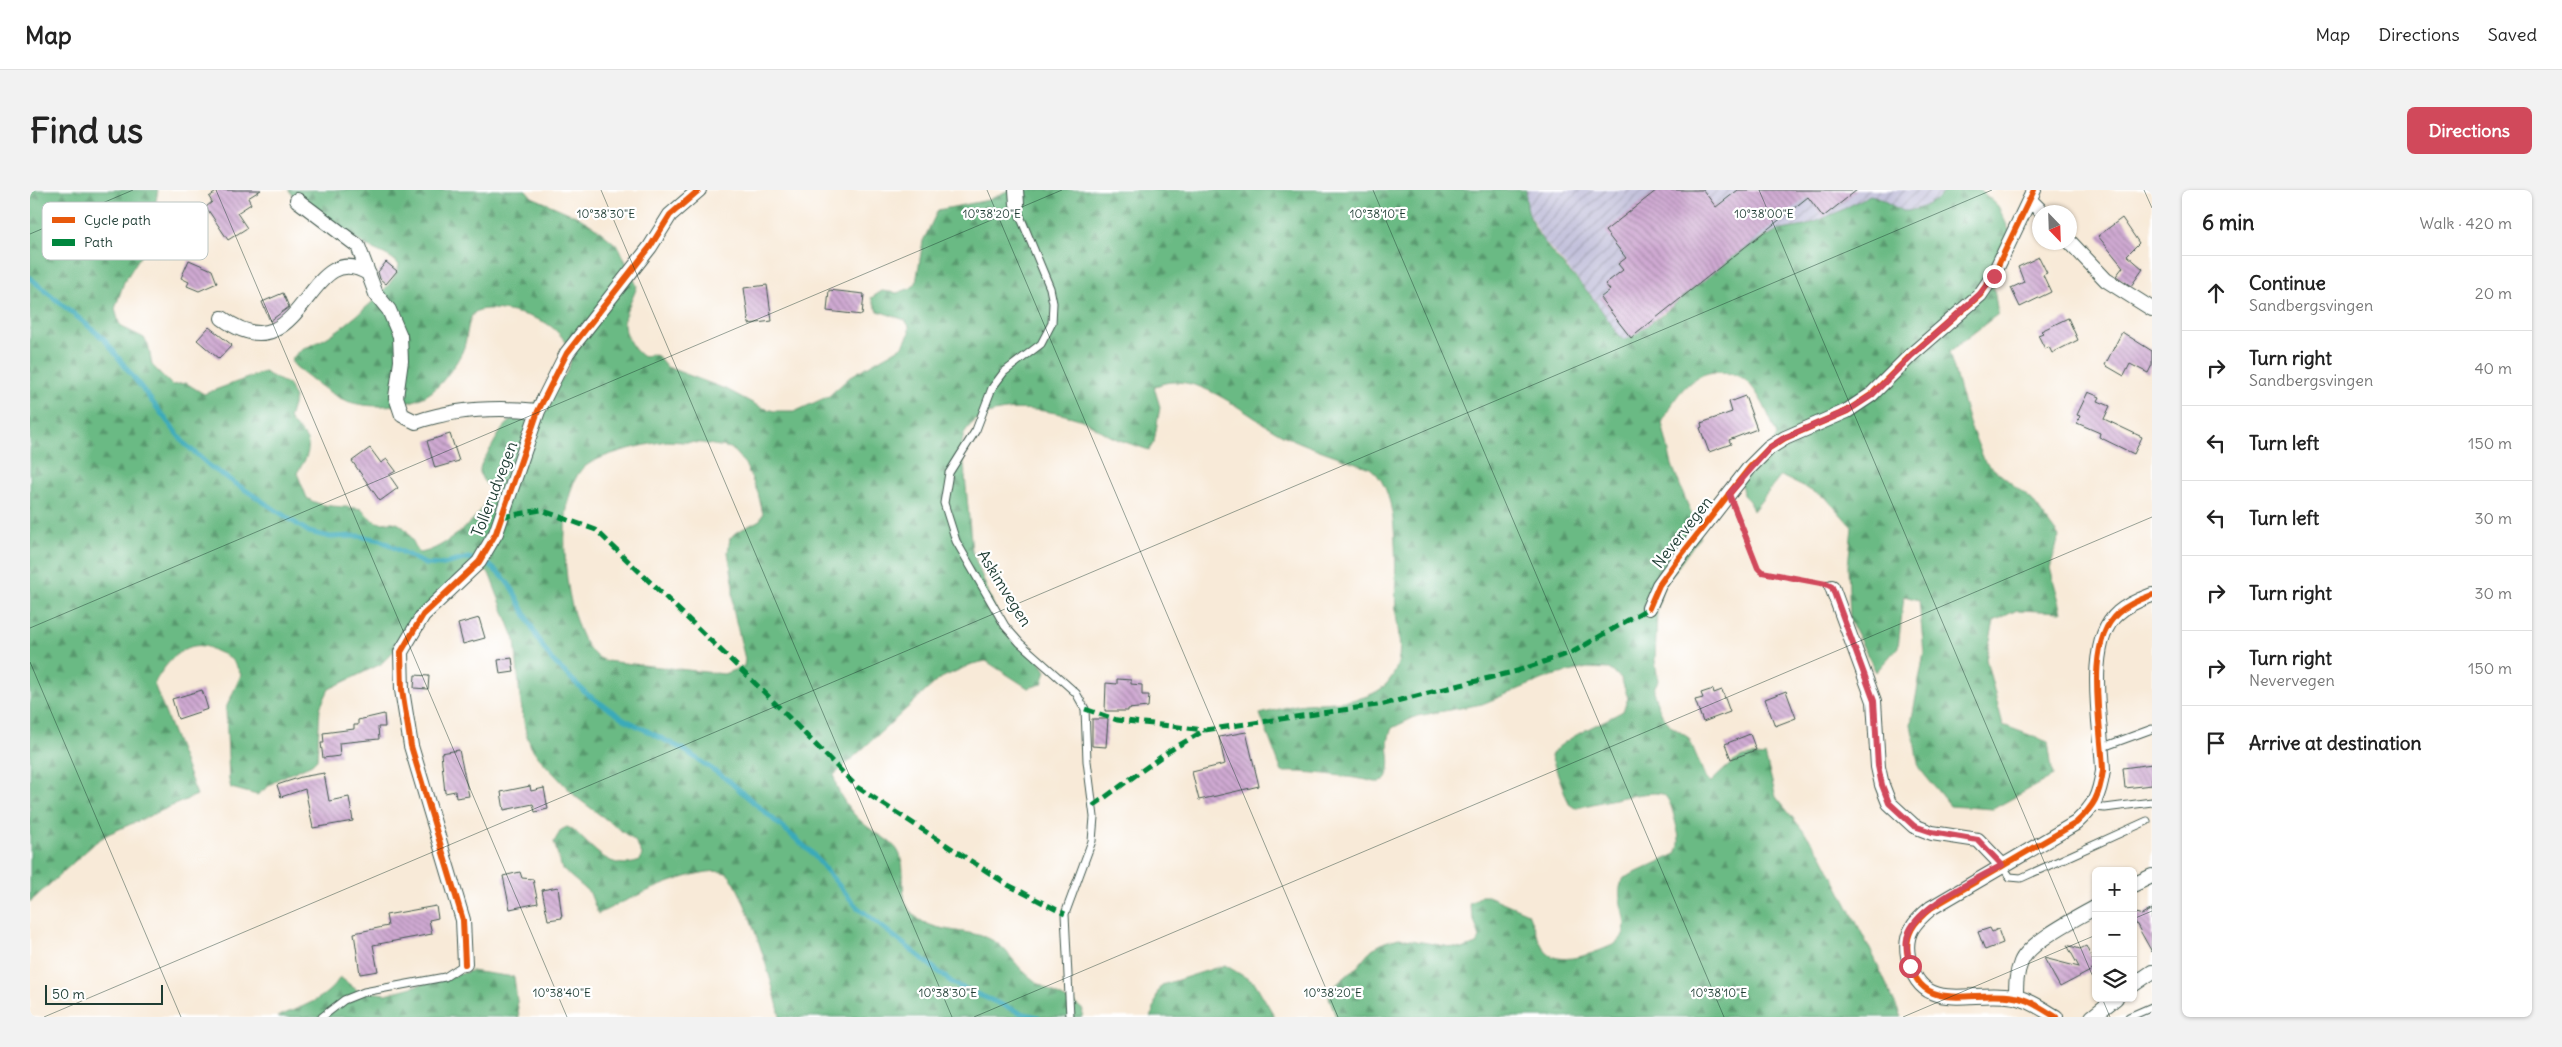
<!DOCTYPE html>
<html lang="en">
<head>
<meta charset="utf-8">
<style>
	:root { --surface:#fff; --page:#f2f2f2; --text:#222; --muted:#767676; --line:#e0e0e0; --accent:#d1495b }
	body { margin:0; font-family:Delius,sans-serif; background:var(--page); color:var(--text) }
	.controls { position:absolute; right:15px; bottom:15px; display:grid; overflow:hidden; border-radius:8px; box-shadow:0 1px 4px #0004 }
	.controls button { width:45px; height:45px; display:grid; place-items:center; padding:0; border:0; border-bottom:1px solid var(--line); background:var(--surface); color:var(--text); font:25px sans-serif }
	.compass { position:absolute; left:2002px; top:15px; width:45px; height:45px; border-radius:50%; background:var(--surface); box-shadow:0 1px 4px #0004; rotate:157deg }
	.scale { position:absolute; left:15px; bottom:12px; width:118px; box-sizing:border-box; padding-left:5px; border:2px solid #1f3d34; border-top:0; font-size:14px; line-height:18px; white-space:nowrap; color:#1f3d34; -webkit-text-stroke:4px #fff; paint-order:stroke }
	.stop { position:absolute; width:15px; height:15px; margin:-11px; border:4px solid #d1495b; border-radius:50%; background:#fff }
	.stop.end { background:#d1495b; border-color:#fff; box-shadow:0 1px 5px #0008 }
	.list { margin:0; padding:0; list-style:none }
	h2 { display:flex; justify-content:space-between; align-items:center; height:65px; margin:0; padding:0 20px; font-size:21px }
	h2 small { font-size:16px; font-weight:400; color:var(--muted) }
	.list li { display:grid; grid-template-columns:32px 1fr auto; gap:15px; align-items:center; box-sizing:border-box; height:75px; padding:0 20px; border-top:1px solid var(--line) }
	.list b { display:block; font-size:19px; white-space:nowrap }
	.list p { margin:0; font-size:16px; white-space:nowrap; color:var(--muted) }
	.list em { font-size:16px; font-style:normal; color:var(--muted) }
	.icon { flex:none; width:28px; height:28px; fill:none; stroke:currentColor; stroke-width:2; stroke-linecap:round; stroke-linejoin:round }
	.map { position:relative; flex:none; width:2122px; height:827px; overflow:hidden; border-radius:8px }
	header { display:flex; align-items:center; gap:30px; box-sizing:border-box; height:70px; padding:0 25px; background:var(--surface); border-bottom:1px solid var(--line) }
	header strong { font-size:24px }
	nav { display:flex; gap:28px; margin-inline-start:auto; font-size:18px }
	.intro { display:flex; align-items:center; justify-content:space-between; box-sizing:border-box; height:120px; padding:0 30px }
	h1 { margin:0; font-size:35px }
	.button { padding:12px 22px; border-radius:8px; background:var(--accent); color:#fff; font-size:18px; font-weight:700 }
	main { display:flex; gap:30px; padding:0 30px }
	aside { flex:1; background:var(--surface); border-radius:8px; box-shadow:0 1px 4px #0004 }
	.map>svg:first-child { display:block }
	.industrial { fill:url(#industrial-furrows) }
	.forest { fill:url(#forest-firs); stroke:#457c5c; fill-rule:evenodd }
	.lines { fill:none; stroke-linecap:round; stroke-linejoin:round }
	.stream { stroke:#3baab9; stroke-width:5 }
	.building { fill:url(#building-back-hatch) }
	.lane-casing { stroke:#40574d; stroke-width:9 }
	.street-casing { stroke:#40574d; stroke-width:16 }
	.path { stroke:#40574d; stroke-width:3; stroke-dasharray:1 4; stroke-linecap:butt }
	.lane { stroke:#fff; stroke-width:7 }
	.street { stroke:#fff; stroke-width:14 }
	.quiet { stroke:#00873e; stroke-width:5; stroke-dasharray:10 5; stroke-linecap:butt }
	.cycleway-casing { stroke:#fff; stroke-width:9 }
	.cycleway { stroke:#e8590c; stroke-width:6 }
	.route { stroke:#d1495b; stroke-width:6 }
	.ticks { fill:none; stroke:#1f3d34; stroke-width:1; stroke-opacity:0.45 }
	.labels { text-anchor:middle; stroke-width:4.5; stroke-linejoin:round; paint-order:stroke }
	.street-label { font-size:16px; fill:#1f3d34; stroke:#fff }
	.key { fill:#fff; stroke:#bcc5c2; stroke-width:1 }
	.key-label { font-size:14px; fill:#1f3d34 }
	.ticks-label { font-size:12px; text-anchor:middle; fill:#1f3d34; stroke:#fff; stroke-width:4.5; stroke-linejoin:round; paint-order:stroke }
</style>
</head>
<body>
<header>
<strong>Map</strong>
<nav><a>Map</a><a>Directions</a><a>Saved</a></nav>
</header>
<div class="intro"><h1>Find us</h1><a class="button">Directions</a></div>
<main>
<div class="map">
<svg width="2122" height="827" viewBox="0 0 2122 827">
	<defs>
		<pattern id="industrial-furrows" width="10" height="10" patternUnits="userSpaceOnUse" patternTransform="scale(1.25)"><rect width="10" height="10" fill="#c3c1db"/><path d="M-1 1l2-2M0 10L10 0M9 11l2-2" fill="none" stroke="#9e9eb2"/></pattern>
		<pattern id="forest-firs" width="22" height="20" patternUnits="userSpaceOnUse" patternTransform="scale(1.25)"><rect width="22" height="20" fill="#6bba84"/><path d="M5 1l3.5 6h-7zM16 11l3.5 6h-7z" fill="#57986d"/></pattern>
		<pattern id="building-back-hatch" width="6" height="6" patternUnits="userSpaceOnUse" patternTransform="scale(1.25)"><rect width="6" height="6" fill="#cfa9d2"/><path d="M-1 5l2 2M0 0l6 6M5-1l2 2" fill="none" stroke="#a78bab"/></pattern>
	</defs>
	<rect width="100%" height="100%" fill="#fff"/>
	<filter id="ink" filterUnits="userSpaceOnUse"><feTurbulence type="fractalNoise" baseFrequency=".02" numOctaves="2"/><feDisplacementMap in="SourceGraphic" scale="10" xChannelSelector="R" yChannelSelector="G"/><feConvolveMatrix kernelMatrix="1 2 1 2 8 2 1 2 1" color-interpolation-filters="sRGB"/></filter>
	<filter id="wash" filterUnits="userSpaceOnUse"><feTurbulence type="fractalNoise" baseFrequency=".0096" numOctaves="4" result="noise"/><feDisplacementMap in="SourceGraphic" scale="20" xChannelSelector="R" yChannelSelector="G"/><feGaussianBlur stdDeviation="1.12" result="paint"/><feColorMatrix in="noise" values="0 0 0 0 0 0 0 0 0 0 0 0 0 0 0 0 0 1.4 0 .05"/><feComposite in="paint" operator="in"/></filter>
	<g filter="url(#wash)">
		<rect width="100%" height="100%" fill="#f8ead8"/>
		<path class="industrial" d="M1496,0H1917L1906,10L1893,17L1879,21H1872L1847,7L1840,5L1808,22L1774,36L1746,41L1733,47L1596,150L1590,147L1561,105L1512,49L1499,23L1495,9Z"/>
		<path class="forest" d="M0,0H128L118,54L94,92L85,119L89,133L94,138L114,148L118,154L122,175L142,195L156,193L174,204L234,182L259,195L265,208L259,228C262,235 267,237 272,243C285,257 275,270 267,283L277,308C292,319 313,315 332,319C352,345 356,324 372,336C380,342 384,355 389,363C413,361 457,324 461,299C456,294 449,287 450,280C450,274 455,268 458,263C463,255 468,244 474,237C493,216 561,187 535,151C530,144 524,138 516,133C504,126 455,112 444,123C436,131 438,151 432,162C427,173 410,197 400,203C379,218 335,220 312,209C295,201 281,188 266,177L261,171C267,159 284,155 296,148C313,138 367,96 369,75C361,65 350,63 339,57C314,43 279,20 258,0H496L502,7L548,27L566,38L589,57L607,96C604,107 596,119 594,130C592,142 604,162 614,167L621,164L628,166L637,177L698,200L730,217L744,221H766L799,206L821,186L873,156L879,144V136L875,130L848,121L841,108L852,101L867,103L881,98L886,93L893,51L908,20L959,10L979,0H1496C1493,44 1537,75 1561,106C1571,119 1580,133 1590,147L1596,150L1632,125L1695,71L1746,41L1775,36L1808,22L1840,5L1847,7L1872,21H1879L1893,17L1906,10L1917,0H1950L1968,16L1980,42L1962,87L1968,124L1919,162L1939,233L1955,272L2002,310L2029,347L2020,378L2032,422L1987,420L1964,431L1956,469L1973,535L2018,552L2023,586L1963,619L1920,616L1889,578L1881,534L1894,463L1889,410L1874,406L1868,457L1846,482L1820,431L1818,376L1822,337L1796,308L1751,286L1723,321L1719,311L1713,305L1711,290L1744,251L1747,245C1739,226 1730,202 1714,189C1709,185 1701,184 1696,183C1664,176 1643,208 1632,233L1642,275L1670,346L1632,399L1627,421L1625,470L1628,491L1624,498V505L1632,525L1641,536L1659,548L1676,589L1681,592C1697,578 1708,561 1732,567L1735,565L1746,607L1791,663L1845,769L1871,827H1306L1299,807L1300,800L1328,776L1342,759L1355,752L1369,748L1432,759L1446,754L1450,748L1439,714L1451,706H1458L1498,723C1502,732 1510,756 1517,763C1533,777 1569,761 1585,754C1609,737 1579,709 1594,688L1646,664C1652,653 1648,642 1645,630C1643,623 1640,607 1632,604C1618,599 1561,615 1545,618L1539,614L1521,566C1528,550 1576,531 1593,521L1598,508L1591,488L1579,479L1557,478L1521,486L1452,514L1387,526L1362,538C1352,560 1367,570 1354,591C1345,594 1340,590 1331,589C1305,585 1278,581 1252,582L1230,524C1243,521 1255,517 1267,515C1294,511 1330,515 1352,498C1357,494 1364,485 1366,479C1373,462 1368,441 1366,423C1363,386 1374,302 1340,278C1312,268 1284,259 1257,247C1221,231 1166,175 1124,197L1130,217L1124,252L1119,260C1105,255 1089,251 1076,244C1066,238 1057,231 1046,228C1016,219 958,210 937,239C934,242 933,248 932,253L942,361L972,436L980,448L1005,463L1016,481L1012,494L998,498L956,471L942,474L909,489L804,585C806,605 825,629 842,640C850,646 863,652 868,661C879,680 866,705 882,723C900,744 936,738 960,749C975,756 981,769 992,780C1007,795 1029,806 1047,815L1053,820L1052,827H750C747,806 712,690 696,683C671,673 592,712 568,724L560,703L532,679L524,652L531,640L537,637L544,640C564,659 580,682 610,671L612,664L605,651L546,607L510,569L501,557L496,543L490,508L485,450L459,383L452,380L439,385L351,474L299,499L290,518L287,569L282,574L248,589L227,605L201,598L199,590L196,518L211,485C205,472 201,467 188,462C183,460 178,456 173,456C152,452 133,477 124,494L167,605L78,644L66,652L0,712ZM636,251L672,253L701,258L715,274L728,303L733,324L730,330L705,343L700,348L698,362L703,391V419L715,469L714,476L694,484L576,471C572,469 566,467 563,463C533,432 525,320 548,284C559,265 615,255 636,251Z
			M1195,775L1225,793L1245,827H1120C1127,817 1124,803 1132,795Z
			M441,781L484,787L489,827H247C270,817 297,810 310,787L328,801L356,804Z"/>
		<g class="lines">
			<path class="stream" d="M0,88L74,149L154,253L182,278L279,342L300,347L329,346L350,350L395,374L410,375L438,368L458,374L474,388L483,400L509,451L521,469L557,504L594,529L654,560L698,590L781,662L827,717L924,794L991,823L1008,827"/>
		</g>
		<g id="blocks">
			<path class="building" d="M189,0H231L218,8L221,14L207,23L217,38L198,50L176,17L182,12L179,7Z
				M1627,0H1673L1686,17L1708,0H1827L1793,27L1778,7L1601,148L1570,108L1580,100L1575,94L1593,80L1588,74L1596,68L1575,41Z
				M2092,28L2109,53L2097,65L2113,79L2101,96L2086,86L2093,77L2068,46Z
				M2009,67L2017,83L2013,85L2021,102L1990,117L1981,98L1994,92L1988,77Z
				M159,70L182,80L187,93L169,101L157,96L159,92L151,88Z
				M356,72L367,81L356,94L350,89L348,82Z
				M737,95L742,131L719,134L714,98Z
				M799,100L834,104L832,125L797,121Z
				M253,103L259,117L240,131L232,112Z
				M2038,128L2048,150L2022,163L2019,157L2015,159L2008,145L2013,143L2011,141Z
				M179,137L202,155L189,169L167,150Z
				M2092,142L2122,161V175L2118,183L2100,174L2094,186L2075,175Z
				M2058,202L2070,207L2068,211L2080,216L2074,229L2112,247L2104,264L2069,247L2070,243L2047,233L2050,226L2047,225Z
				M1715,206L1727,239L1699,250L1701,254L1679,262L1670,238L1672,237L1671,233L1702,222L1699,212Z
				M420,244L429,271L405,278L397,251Z
				M340,258L351,273L357,269L366,281L359,285L368,298L350,311L322,271Z
				M449,428L455,448L433,454L428,434Z
				M482,468L484,482L470,484L468,470Z
				M385,485L399,486L398,499L384,498Z
				M1087,489L1101,490V494L1112,495V505H1119L1118,517L1098,519V521H1075L1076,493L1087,494Z
				M1683,499L1684,503L1692,500L1700,522L1673,532L1665,510L1673,508L1671,503Z
				M172,500L178,519L148,529L142,509Z
				M1756,501L1766,528L1745,536L1735,509Z
				M354,524L355,537H348L349,549L309,553L310,566L293,568L291,553H294L293,543L324,539V535H328V530Z
				M1062,529H1078L1076,557L1062,556Z
				M1216,542L1229,596L1169,610L1162,582L1195,574L1189,547Z
				M1720,544L1726,560L1701,569L1695,554Z
				M429,560L439,606L426,608L425,601L415,603L411,563Z
				M2122,574V595L2095,598L2093,578Z
				M294,583L299,611L319,607L323,631L283,638L275,599L251,607L247,595L271,587Z
				M500,596L501,601L514,598L518,619L505,622L503,614L474,620L471,602Z
				M490,682L492,688L503,689L508,713L480,719L473,686Z
				M528,697L532,728L518,730L512,700Z
				M406,716L408,728L399,730L402,744L343,755L348,781L330,784L324,743L358,736L356,725Z
				M2122,719V762L2103,728V722L2112,725Z
				M1960,738L1962,742L1968,739L1973,753L1955,760L1948,742Z
				M2037,755L2050,759L2056,756L2066,778L2030,797L2014,768L2049,777Z"/>
		</g>
	</g>
	<g filter="url(#ink)">
		<use href="#blocks" fill-opacity="0" stroke="#40574d" stroke-width="1"/>
		<g class="lines">
			<defs>
				<path id="lane" d="M987,14L990,26L1020,98L1023,113L1022,133L1011,154L974,182L962,198L946,240L919,283L914,313L926,351L975,436L990,453L1046,503L1055,519L1057,571L1064,627L1062,651L1035,724L1040,827
					M2073,557L2122,539
					M2063,617L2075,618L2122,612
					M1972,676L1980,687L1991,688L2117,631
					M292,827L314,810L334,802L415,787L435,774
					M2099,827L2122,817"/>
				<path id="street" d="M986,0L987,14
					M267,10L328,56L346,104L359,120L370,146L371,171L366,207L372,225L386,232C424,219 467,217 508,221
					M2001,11L2012,22
					M2040,52L2076,90L2122,119
					M192,128C275,189 276,43 339,84
					M1802,397L1844,511L1848,577L1852,595L1859,613L1884,636L1902,643L1948,650L1972,675
					M1619,418L1629,395L1645,373L1720,277L1739,258L1755,248L1817,221L1841,205L1881,165L1950,105L1963,86L2004,0
					M2103,695L2122,686
					M435,774L433,730L381,556L372,500L371,462L393,425L449,372L466,343L508,221L537,163L620,57L640,25L669,0
					M2103,795L2122,782
					M1986,807C1986,795 1986,784 1991,772C1999,752 2047,728 2066,717
					M2026,827C2014,820 1999,809 1984,807C1940,799 1890,827 1878,766C1874,744 1884,732 1901,718L2046,633C2065,615 2069,606 2073,581C2072,538 2053,453 2088,423C2098,414 2111,409 2122,405
					M2062,827L2086,808"/>
			</defs>
			<use href="#lane" class="lane-casing"/>
			<use href="#street" class="street-casing"/>
			<path class="path" d="M1705,319L1728,379L1732,382L1790,393"/>
			<use href="#lane" class="lane"/>
			<use href="#street" class="street"/>
			<path class="quiet" d="M471,327L511,320L566,340L733,501L827,597L978,695L1035,724
				M1055,519L1087,530L1175,540
				M1063,616L1139,561L1175,540L1354,514L1487,481L1543,462L1619,418"/>
			<defs>
				<path id="cycleway" d="M1619,418L1629,395L1645,373L1720,277L1739,258L1755,248L1817,221L1841,205L1881,165L1950,105L1963,86L2004,0
					M435,774L433,730L381,556L372,500L371,462L393,425L449,372L466,343L508,221L537,163L620,57L640,25L669,0
					M2026,827C2014,820 1999,809 1984,807C1940,799 1890,827 1878,766C1874,744 1884,732 1901,718L2046,633C2065,615 2069,606 2073,581C2072,538 2053,453 2088,423C2098,414 2111,409 2122,405"/>
			</defs>
			<use href="#cycleway" class="cycleway-casing"/>
			<use href="#cycleway" class="cycleway"/>
		</g>
	</g>
	<g class="lines" filter="url(#ink)">
		<path class="route" d="M1880,776C1878,765 1874,753 1879,742C1890,715 1946,690 1972,675L1948,650L1902,642L1884,636L1859,613L1852,595L1848,576L1844,511L1802,397L1796,394L1732,382L1728,378L1699,304L1739,258L1754,248L1817,221L1842,205L1882,165L1950,104L1964,86"/>
	</g>
	<path class="ticks" d="M186,0L537,827M571,0L922,827M957,0L1308,827M1343,0L1694,827M1729,0L2066,794M2114,0L2122,18M0,44L103,0M0,438L1032,0M0,472L151,827M2103,729L2122,721M2072,808L2080,827M14,827L1962,0M944,827L2122,327M1873,827L2066,745"/>
	<g class="labels">
		<g class="street-label">
			<text transform="translate(464 299) rotate(-69)" y="6">Tollerudvegen</text>
			<text transform="translate(1652 342) rotate(-52)" y="6">Nevervegen</text>
			<text transform="translate(975 398) rotate(58)" y="6">Askimvegen</text>
		</g>
	</g>
	<rect x="12" y="12" width="166" height="58" rx="8" class="key"/>
	<rect x="22" y="27" width="23" height="6" fill="#e8590c"/>
	<rect x="22" y="49" width="23" height="7" fill="#00873e"/>
	<g class="key-label">
		<text x="54" y="35">Cycle path</text>
		<text x="54" y="57">Path</text>
	</g>
	<g class="ticks-label">
		<text x="576" y="28">10°38'30"E</text>
		<text x="962" y="28">10°38'20"E</text>
		<text x="1348" y="28">10°38'10"E</text>
		<text x="1734" y="28">10°38'00"E</text>
		<text x="532" y="807">10°38'40"E</text>
		<text x="918" y="807">10°38'30"E</text>
		<text x="1303" y="807">10°38'20"E</text>
		<text x="1689" y="807">10°38'10"E</text>
	</g>
</svg>
<div class="controls">
<button>+</button>
<button>−</button>
<button><svg class="icon" aria-label="layers" viewBox="0 0 24 24"><path d="M12 4l9 5-9 5-9-5zM3 14l9 5 9-5"/></svg></button>
</div>
<svg class="compass" viewBox="-18 -18 36 36"><path d="M0-13l5 13h-10z" fill="#e53935"/><path d="M0 13l5-13h-10z" fill="#767676"/></svg>
<div class="scale">50 m</div>
<div class="stop" style="left:1880px;top:776px"></div>
<div class="stop end" style="left:1964px;top:86px"></div>
</div>
<aside>
<h2>6 min<small>Walk · 420 m</small></h2>
<ul class="list">
<li><svg class="icon" aria-label="ahead" viewBox="0 0 24 24"><path d="M12 20V5M6 11l6-6 6 6"/></svg><div><b>Continue</b><p>Sandbergsvingen</p></div><em>20 m</em></li>
<li><svg class="icon" aria-label="right" viewBox="0 0 24 24"><path d="M7 20v-9h11M14 6l5 5-5 5"/></svg><div><b>Turn right</b><p>Sandbergsvingen</p></div><em>40 m</em></li>
<li><svg class="icon" aria-label="left" viewBox="0 0 24 24"><path d="M17 20v-9H6M10 6l-5 5 5 5"/></svg><div><b>Turn left</b></div><em>150 m</em></li>
<li><svg class="icon" aria-label="left" viewBox="0 0 24 24"><path d="M17 20v-9H6M10 6l-5 5 5 5"/></svg><div><b>Turn left</b></div><em>30 m</em></li>
<li><svg class="icon" aria-label="right" viewBox="0 0 24 24"><path d="M7 20v-9h11M14 6l5 5-5 5"/></svg><div><b>Turn right</b></div><em>30 m</em></li>
<li><svg class="icon" aria-label="right" viewBox="0 0 24 24"><path d="M7 20v-9h11M14 6l5 5-5 5"/></svg><div><b>Turn right</b><p>Nevervegen</p></div><em>150 m</em></li>
<li><svg class="icon" aria-label="arrive" viewBox="0 0 24 24"><path d="M6 21V4h12l-3 4 3 4H6"/></svg><div><b>Arrive at destination</b></div></li>
</ul>
</aside>
</main>
</body>
</html>
